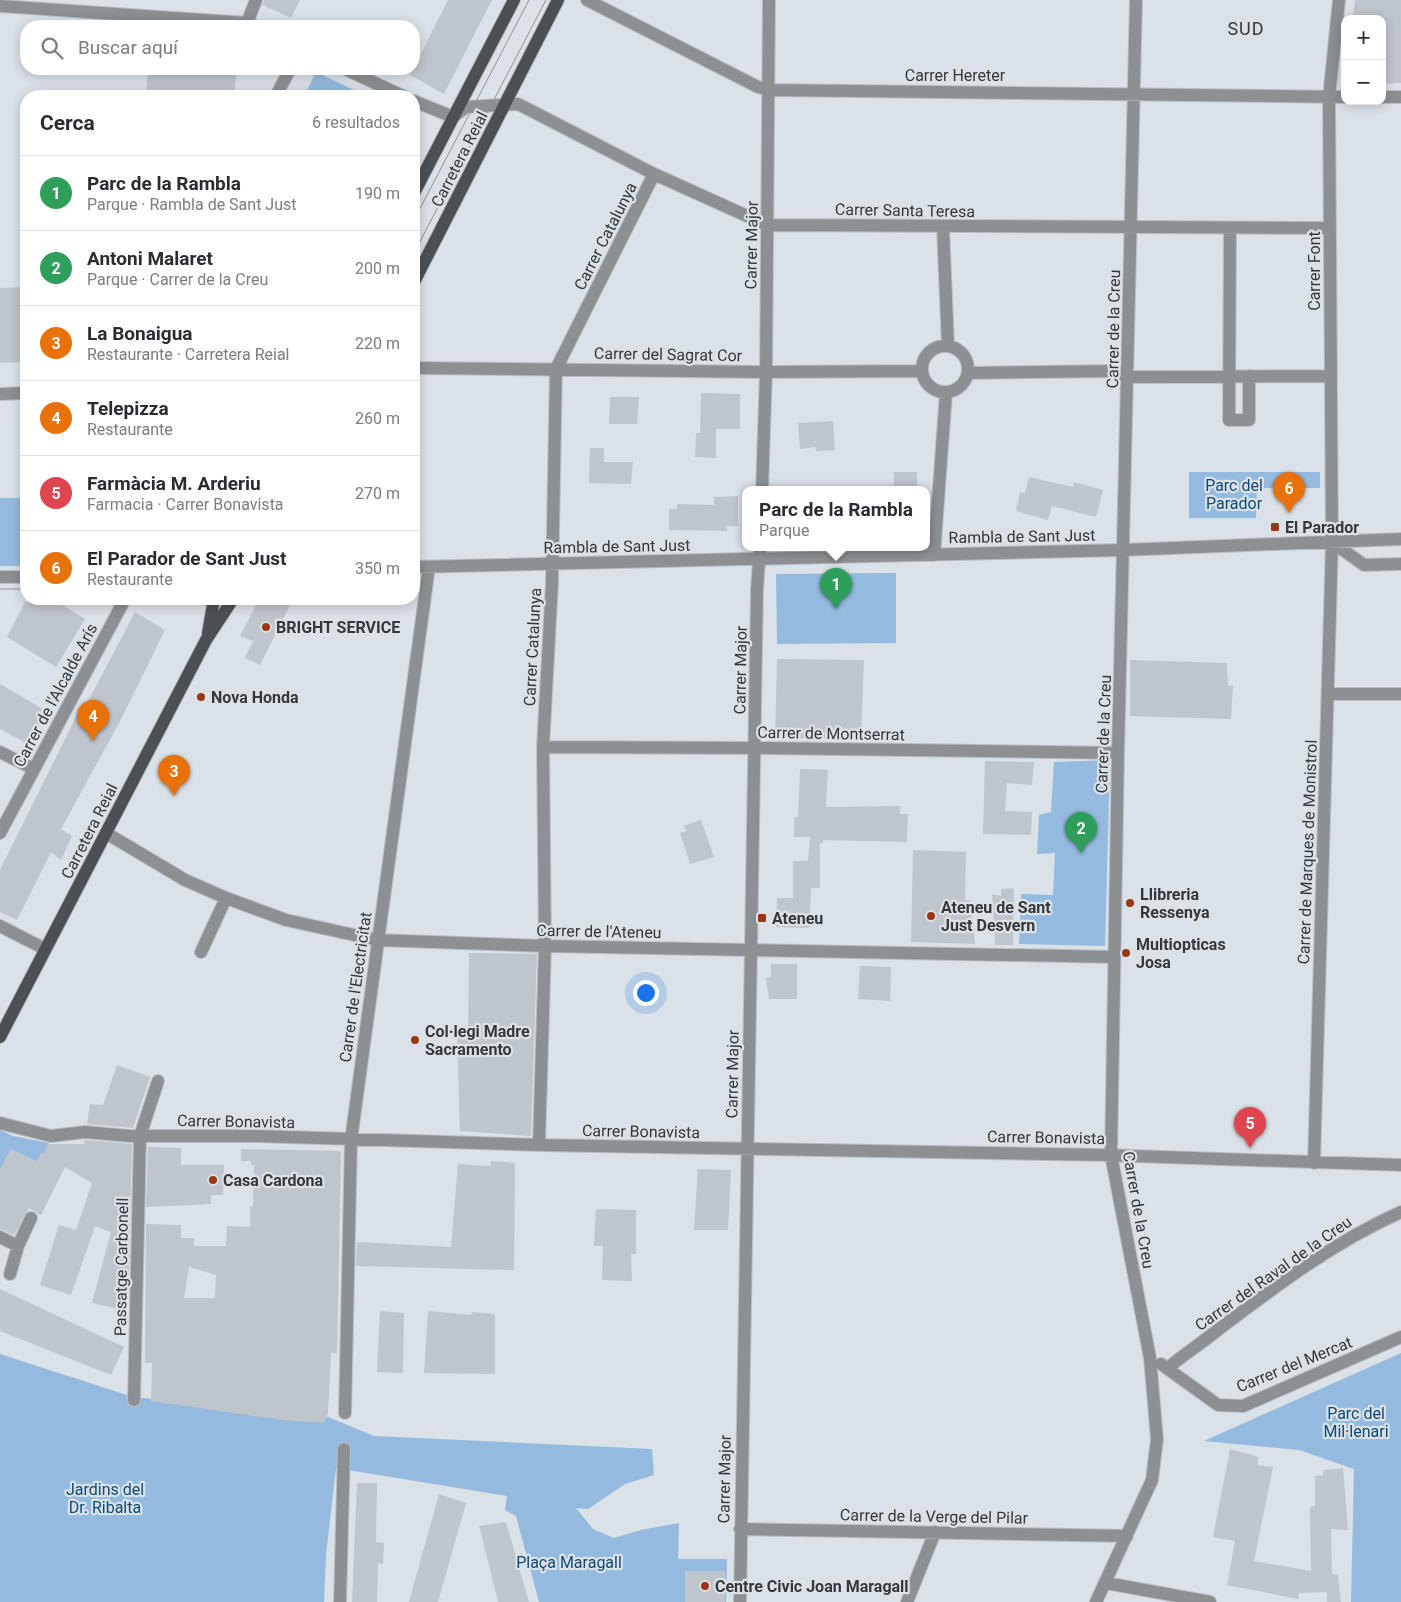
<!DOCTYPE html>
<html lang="es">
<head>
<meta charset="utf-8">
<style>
	:root { --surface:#fff; --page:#f7f7f7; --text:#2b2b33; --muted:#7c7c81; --line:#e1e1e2; --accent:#9d3614 }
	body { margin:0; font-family:Roboto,sans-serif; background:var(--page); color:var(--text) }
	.controls { position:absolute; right:15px; top:15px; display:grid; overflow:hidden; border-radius:10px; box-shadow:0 2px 12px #0003 }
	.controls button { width:45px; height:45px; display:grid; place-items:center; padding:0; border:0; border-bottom:1px solid var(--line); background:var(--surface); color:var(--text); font:25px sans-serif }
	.you { position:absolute; left:645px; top:992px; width:18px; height:18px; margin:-12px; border:4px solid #fff; border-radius:50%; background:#1a73e8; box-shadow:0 0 0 8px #1a73e833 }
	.badge { display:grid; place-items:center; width:32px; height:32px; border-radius:50%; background:var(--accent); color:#fff; font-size:16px; font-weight:700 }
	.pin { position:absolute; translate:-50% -41px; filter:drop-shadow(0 1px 2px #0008) }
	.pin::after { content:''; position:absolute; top:26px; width:18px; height:15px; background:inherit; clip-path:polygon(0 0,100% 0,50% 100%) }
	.popup { position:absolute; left:742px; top:486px; width:188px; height:65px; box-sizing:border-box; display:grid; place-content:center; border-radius:10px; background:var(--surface); filter:drop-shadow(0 1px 4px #0005); font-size:16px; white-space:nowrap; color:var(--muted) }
	.popup b { font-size:19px; color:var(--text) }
	.popup::after { content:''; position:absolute; left:50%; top:100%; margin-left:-10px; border:10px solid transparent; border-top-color:var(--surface) }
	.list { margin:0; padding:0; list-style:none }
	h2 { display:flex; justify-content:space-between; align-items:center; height:65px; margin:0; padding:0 20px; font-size:21px }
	h2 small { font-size:16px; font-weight:400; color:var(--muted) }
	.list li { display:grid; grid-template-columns:32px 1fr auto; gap:15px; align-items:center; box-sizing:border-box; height:75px; padding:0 20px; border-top:1px solid var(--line) }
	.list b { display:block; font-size:19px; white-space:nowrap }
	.list p { margin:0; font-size:16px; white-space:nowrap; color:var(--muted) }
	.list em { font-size:16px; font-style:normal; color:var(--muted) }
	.icon { flex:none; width:28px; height:28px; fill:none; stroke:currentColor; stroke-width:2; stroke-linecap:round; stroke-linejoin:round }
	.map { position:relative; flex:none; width:1401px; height:1602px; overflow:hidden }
	.search { position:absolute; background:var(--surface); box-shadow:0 2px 12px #0003; left:20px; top:20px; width:400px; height:55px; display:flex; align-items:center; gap:12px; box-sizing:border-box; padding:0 18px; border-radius:20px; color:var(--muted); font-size:19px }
	.panel { position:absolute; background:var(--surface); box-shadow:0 2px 12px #0003; left:20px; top:90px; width:400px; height:515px; border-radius:20px }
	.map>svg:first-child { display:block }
	.green { fill:#94badf }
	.building { fill:#bec5cb; fill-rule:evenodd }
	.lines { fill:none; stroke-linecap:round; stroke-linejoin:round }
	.minor-casing { stroke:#b9bfc4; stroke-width:14 }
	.major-casing { stroke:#b9bfc4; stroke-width:14 }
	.minor { stroke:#8d9093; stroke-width:12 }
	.major { stroke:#4b5054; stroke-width:12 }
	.tram { stroke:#8e9397; stroke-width:1 }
	.poi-dot { fill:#9d3614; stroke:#dae1e7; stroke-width:2 }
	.labels { text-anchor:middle; stroke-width:4.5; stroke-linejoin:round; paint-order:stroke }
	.street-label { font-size:16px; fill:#35383a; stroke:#dae1e7 }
	.park-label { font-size:16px; fill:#0f4976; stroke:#dae1e7 }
	.poi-label { font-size:16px; font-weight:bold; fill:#35383a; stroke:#dae1e7; text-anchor:start }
	.neighbourhood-label { font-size:18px; letter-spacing:1px; fill:#35383a; stroke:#dae1e7 }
</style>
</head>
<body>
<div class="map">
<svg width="1401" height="1602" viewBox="0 0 1401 1602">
	<rect width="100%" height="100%" fill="#dae1e7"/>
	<path class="green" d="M316,72L367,96H304Z
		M1189,472H1320V488H1257L1256,518H1189Z
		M0,498H26V566H0Z
		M896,573V643L777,644L776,574Z
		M1110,760L1105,946L1019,944L1021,894L1053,895L1055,853L1037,854L1039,815L1051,812L1054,762Z
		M0,1130L13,1136L49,1143L44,1154L41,1153L37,1162L11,1149L0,1170Z
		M1401,1353V1602H1351L1354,1469L1299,1450L1204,1441Z
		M0,1354L133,1397L328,1417L374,1436L652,1449L654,1475L625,1484L588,1509L576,1508L593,1529L614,1538L641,1530L679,1523L678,1559H727L726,1602H539L516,1516L505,1510L507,1496L336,1468L326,1555L324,1602H0Z"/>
	<path class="building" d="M264,0H300L291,18L263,5Z
		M448,0H492L444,94L410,75Z
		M1355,0H1401V83L1382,84V19H1352Z
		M148,69H237L234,96H146Z
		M26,287V362L0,363V288Z
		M701,393L740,394V429H716V458L695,457L696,433H700Z
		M610,397H639L637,424H609Z
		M833,421L835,450L816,451L815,447L800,449L798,423Z
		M590,448H604V462H633L631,484L589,483Z
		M894,472H917V490H894Z
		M1029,477L1073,487L1074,482L1103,490L1096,517L1052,506L1048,520L1016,511L1020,492L1025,493Z
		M738,496V526H726L727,531L669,530V509H677V504L714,505V497Z
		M259,599H293L260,665L245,658L253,641L240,636Z
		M25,602L56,604L58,602L85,619L56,667L7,637Z
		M135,612L165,630L119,723L61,829L72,836L61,860L51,852L17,920L0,912V870L79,711L82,713Z
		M777,659L864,660L861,738H775Z
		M1130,660L1227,663L1228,686L1233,685L1231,719L1130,716Z
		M0,684L48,712L28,744L0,729Z
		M985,761L1034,762L1032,785L1007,783L1005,811L1032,812L1031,835L983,834Z
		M800,769L828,770L826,807L900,806V814H908L907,842L823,840V843H820V888H811L809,928L776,927L777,898H793V861H808L810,837H794V817H798Z
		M701,820L714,857L690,864L680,833L687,831L684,826Z
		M913,850L966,852L965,900H970L975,944L911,942Z
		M1014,888L1013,945H995L992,894L1001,896V889Z
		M469,953L537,954L531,1136L460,1131L457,1039L468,1032Z
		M771,964H797V999H769L766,978L771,977Z
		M860,966L891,967L890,1001L858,999Z
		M117,1065L150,1077L133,1128L87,1124L90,1104L103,1105Z
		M85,1140L132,1144L129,1276L125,1275L119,1309L92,1303L111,1232L95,1226L71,1295L40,1285L59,1225L76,1230L92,1183L65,1167L41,1215L29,1208L14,1235L0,1229V1170L11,1149L36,1162L41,1153L44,1155L48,1144H84Z
		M148,1147L181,1148V1165H224L223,1195H211V1204L146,1207Z
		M241,1149L341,1151L337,1353H331L328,1413L324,1423L282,1420L151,1401L152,1363H145L146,1224L181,1225V1238H194V1246H226L227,1226L250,1227V1207L253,1206L254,1165H251V1161H241ZM189,1267L216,1275L215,1298H184Z
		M491,1161L515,1163L514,1270L356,1266L357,1242L451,1247L458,1164L491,1166Z
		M698,1169L731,1170L728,1230H694Z
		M596,1209L636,1210V1254H631L632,1281L602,1280L603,1246H594Z
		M0,1289L124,1347L111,1375L0,1331Z
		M380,1311L404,1313L403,1373L377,1372Z
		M428,1311L471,1315L472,1312L495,1314V1374L424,1373Z
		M1230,1449L1259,1457L1257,1465L1273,1467L1254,1561L1311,1571L1310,1507L1315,1506V1476L1323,1475L1324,1470L1343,1468L1348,1530L1331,1529L1332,1574L1338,1575L1341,1602H1327V1592L1299,1593L1298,1599L1227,1585L1235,1541L1213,1537Z
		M357,1483H377L376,1542L384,1543L383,1564L378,1563L377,1602H352Z
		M439,1494L466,1503L438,1602H409Z
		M506,1522L529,1602H498L479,1526Z
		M685,1571H725V1602H685Z"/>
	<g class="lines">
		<defs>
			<path id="minor" d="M587,0L758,87L770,90L1345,97
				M0,6L247,23L255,26
				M247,23L256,0
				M345,69L403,96
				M276,96L290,69
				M1382,97H1401
				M414,101L453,117L466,107L518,104L654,174L767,225L1330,228
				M943,227L948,346
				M1230,229L1229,420H1249V376
				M922 369a23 23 0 1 1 46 0a23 23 0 1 1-46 0Z
				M414,368L766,372L922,371
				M968,373L1115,371L1128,377L1330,376
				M0,394L26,393
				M762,490L766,372L769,0
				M1332,542L1364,565L1401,564
				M934,555L946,393
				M414,567L1123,550L1401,539
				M0,577H26
				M1329,694H1401
				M543,747L755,748L1118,753
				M0,752L34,769
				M0,833L125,599
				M106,833L185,880L226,898L286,920L377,940L545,946L1114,957
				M0,926L45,949
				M201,952L226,898
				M0,1123L51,1136L85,1132L130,1136H256L539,1145L1105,1155L1401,1165
				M539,1145L545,946L543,747L552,583L556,369L654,174
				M1314,1163L1332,542L1329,97L1339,0
				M0,1237L18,1246
				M10,1274L18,1246L31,1218
				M1161,1364L1218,1405L1243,1406L1401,1337
				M1168,1368C1184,1354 1202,1343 1219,1329C1277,1285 1334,1242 1401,1212
				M134,1400L140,1136L158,1081
				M345,1413L351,1140L429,567
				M740,1529L1127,1536
				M1106,1583L1210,1602
				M340,1602L344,1449
				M740,1602L757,589L760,548
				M907,1602L935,1532
				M1096,1602L1152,1480L1157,1439L1150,1358L1111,1155L1118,753L1136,0"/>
			<path id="major" d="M414,193L514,0
				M414,282L558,0
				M208,633L214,599
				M0,1037L206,640L233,599"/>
		</defs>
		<use href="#minor" class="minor-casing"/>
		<use href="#major" class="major-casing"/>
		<use href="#minor" class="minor"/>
		<use href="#major" class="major"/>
		<path class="tram" d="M414,220L529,0
			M414,253L546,0
			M0,589H26"/>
	</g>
	<g class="poi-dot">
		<rect x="1270" y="522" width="10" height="10" rx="2.5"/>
		<circle cx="266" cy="627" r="5"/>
		<circle cx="201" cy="697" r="5"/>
		<circle cx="1130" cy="903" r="5"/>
		<circle cx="931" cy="916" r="5"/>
		<rect x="757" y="913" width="10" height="10" rx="2.5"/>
		<circle cx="1126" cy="953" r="5"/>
		<circle cx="415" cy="1040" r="5"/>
		<circle cx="213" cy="1180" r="5"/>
		<circle cx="705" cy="1586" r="5"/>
	</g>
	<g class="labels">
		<g class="street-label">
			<text x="955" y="81">Carrer Hereter</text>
			<text transform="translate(459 159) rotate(-63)" y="6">Carretera Reial</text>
			<text transform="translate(905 210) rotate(1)" y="6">Carrer Santa Teresa</text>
			<text transform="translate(605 236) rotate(-63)" y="6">Carrer Catalunya</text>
			<text transform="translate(751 245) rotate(-89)" y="6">Carrer Major</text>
			<text transform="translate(1314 271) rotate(-90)" y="6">Carrer Font</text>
			<text transform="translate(1113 329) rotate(-89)" y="6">Carrer de la Creu</text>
			<text transform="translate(668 354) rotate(1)" y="6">Carrer del Sagrat Cor</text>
			<text transform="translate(1022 536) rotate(-1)" y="6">Rambla de Sant Just</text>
			<text transform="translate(617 546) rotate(-1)" y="6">Rambla de Sant Just</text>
			<text transform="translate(532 647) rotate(-87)" y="6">Carrer Catalunya</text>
			<text transform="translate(740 670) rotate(-89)" y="6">Carrer Major</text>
			<text transform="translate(55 695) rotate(-62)" y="6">Carrer de l'Alcalde Arís</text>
			<text transform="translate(831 733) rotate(1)" y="6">Carrer de Montserrat</text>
			<text transform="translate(1103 734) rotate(-88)" y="6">Carrer de la Creu</text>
			<text transform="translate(89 831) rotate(-63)" y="6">Carretera Reial</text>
			<text transform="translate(1307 852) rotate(-88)" y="6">Carrer de Marques de Monistrol</text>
			<text transform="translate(599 931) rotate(1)" y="6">Carrer de l'Ateneu</text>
			<text transform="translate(355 987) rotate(-82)" y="6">Carrer de l'Electricitat</text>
			<text transform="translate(732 1074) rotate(-89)" y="6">Carrer Major</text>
			<text transform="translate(236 1121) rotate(1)" y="6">Carrer Bonavista</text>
			<text transform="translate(641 1131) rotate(1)" y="6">Carrer Bonavista</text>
			<text transform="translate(1046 1137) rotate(1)" y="6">Carrer Bonavista</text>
			<text transform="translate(1139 1210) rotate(80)" y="6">Carrer de la Creu</text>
			<text transform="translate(121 1267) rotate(-89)" y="6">Passatge Carbonell</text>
			<text transform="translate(1273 1273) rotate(-35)" y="6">Carrer del Raval de la Creu</text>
			<text transform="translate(1294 1364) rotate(-22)" y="6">Carrer del Mercat</text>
			<text transform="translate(724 1479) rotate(-89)" y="6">Carrer Major</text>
			<text transform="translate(934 1516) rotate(1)" y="6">Carrer de la Verge del Pilar</text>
		</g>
		<g class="park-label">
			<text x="1234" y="491">Parc del<tspan x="1234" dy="18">Parador</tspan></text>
			<text x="1356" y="1419">Parc del<tspan x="1356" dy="18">Mil·lenari</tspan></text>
			<text x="105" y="1495">Jardins del<tspan x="105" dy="18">Dr. Ribalta</tspan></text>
			<text x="569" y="1568">Plaça Maragall</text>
		</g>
		<g class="poi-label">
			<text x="1285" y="533">El Parador</text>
			<text x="276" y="633">BRIGHT SERVICE</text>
			<text x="211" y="703">Nova Honda</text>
			<text x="1140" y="900">Llibreria<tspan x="1140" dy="18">Ressenya</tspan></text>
			<text x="941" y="913">Ateneu de Sant<tspan x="941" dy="18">Just Desvern</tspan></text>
			<text x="772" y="924">Ateneu</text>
			<text x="1136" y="950">Multiopticas<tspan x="1136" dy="18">Josa</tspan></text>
			<text x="425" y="1037">Col·legi Madre<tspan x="425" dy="18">Sacramento</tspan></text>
			<text x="223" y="1186">Casa Cardona</text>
			<text x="715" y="1592">Centre Civic Joan Maragall</text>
		</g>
		<g class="neighbourhood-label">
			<text x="1246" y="35">SUD</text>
		</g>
	</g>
</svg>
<div class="controls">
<button>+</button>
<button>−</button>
</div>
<div class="you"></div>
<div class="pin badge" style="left:836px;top:609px;background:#2e9e5b">1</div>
<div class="popup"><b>Parc de la Rambla</b>Parque</div>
<div class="pin badge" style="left:1081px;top:853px;background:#2e9e5b">2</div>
<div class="pin badge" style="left:174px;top:796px;background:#e8710a">3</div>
<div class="pin badge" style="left:93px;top:741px;background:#e8710a">4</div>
<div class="pin badge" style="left:1250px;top:1148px;background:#e0444e">5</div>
<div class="pin badge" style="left:1289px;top:513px;background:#e8710a">6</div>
<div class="search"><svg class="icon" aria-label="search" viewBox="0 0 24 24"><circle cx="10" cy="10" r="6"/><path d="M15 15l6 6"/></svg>Buscar aquí</div>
<section class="panel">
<h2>Cerca<small>6 resultados</small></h2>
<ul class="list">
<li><span class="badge" style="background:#2e9e5b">1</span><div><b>Parc de la Rambla</b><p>Parque · Rambla de Sant Just</p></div><em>190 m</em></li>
<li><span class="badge" style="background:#2e9e5b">2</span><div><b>Antoni Malaret</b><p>Parque · Carrer de la Creu</p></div><em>200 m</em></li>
<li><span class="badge" style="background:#e8710a">3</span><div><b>La Bonaigua</b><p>Restaurante · Carretera Reial</p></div><em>220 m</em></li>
<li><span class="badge" style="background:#e8710a">4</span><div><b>Telepizza</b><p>Restaurante</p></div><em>260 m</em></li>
<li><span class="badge" style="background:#e0444e">5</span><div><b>Farmàcia M. Arderiu</b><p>Farmacia · Carrer Bonavista</p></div><em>270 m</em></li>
<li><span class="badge" style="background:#e8710a">6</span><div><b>El Parador de Sant Just</b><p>Restaurante</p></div><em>350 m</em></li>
</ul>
</section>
</div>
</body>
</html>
